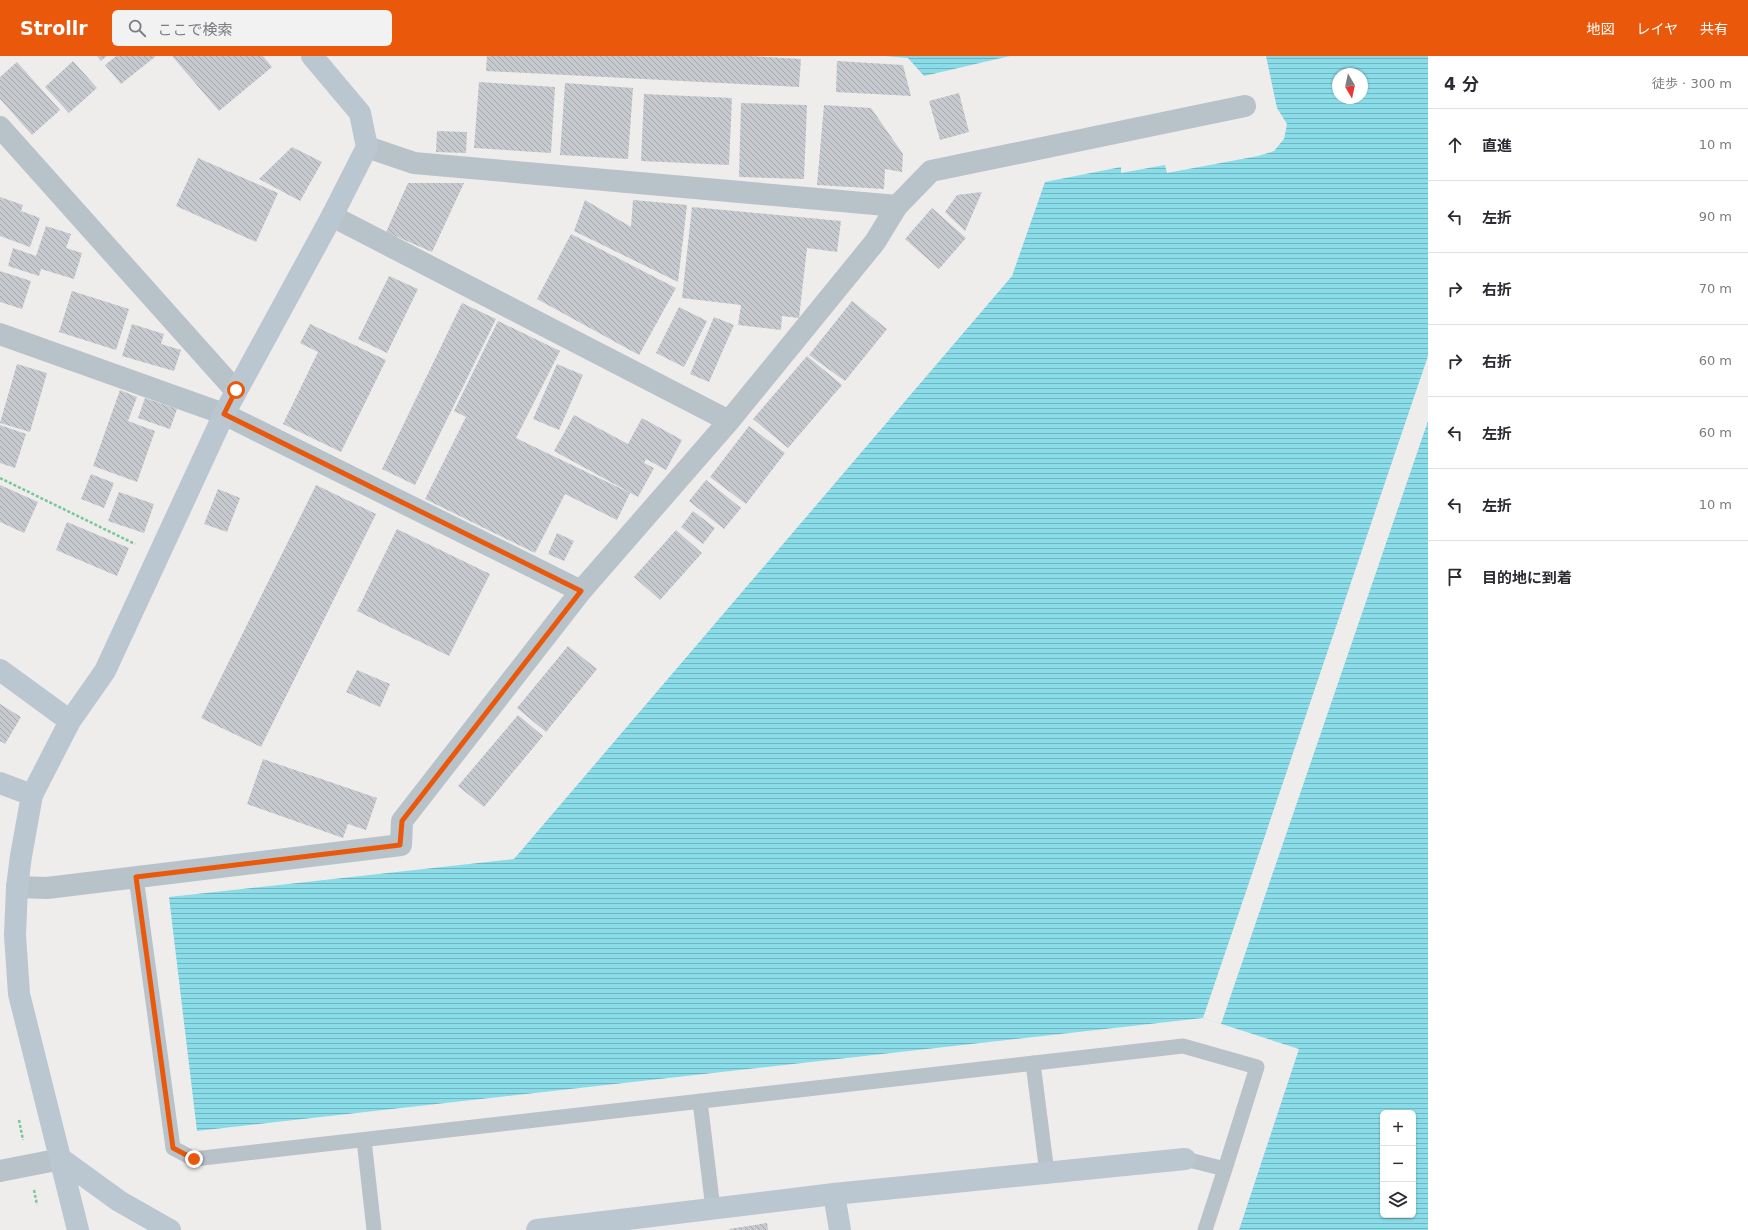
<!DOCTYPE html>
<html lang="ja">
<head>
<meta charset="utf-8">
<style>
	:root { --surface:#fff; --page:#f2f2f3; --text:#2b2b33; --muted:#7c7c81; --line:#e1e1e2; --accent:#ea580c }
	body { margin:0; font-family:"DejaVu Sans","Noto Sans JP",sans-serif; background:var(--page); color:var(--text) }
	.controls { position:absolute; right:12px; bottom:12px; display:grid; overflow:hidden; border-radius:6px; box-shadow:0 1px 3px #0004 }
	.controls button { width:36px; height:36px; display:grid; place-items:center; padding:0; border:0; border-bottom:1px solid var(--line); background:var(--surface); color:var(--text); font:20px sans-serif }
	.compass { position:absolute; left:1332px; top:12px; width:36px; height:36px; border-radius:50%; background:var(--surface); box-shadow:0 1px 3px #0004; rotate:171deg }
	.stop { position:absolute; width:12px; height:12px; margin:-9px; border:3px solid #ea580c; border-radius:50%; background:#fff }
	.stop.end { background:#ea580c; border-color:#fff; box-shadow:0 1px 4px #0008 }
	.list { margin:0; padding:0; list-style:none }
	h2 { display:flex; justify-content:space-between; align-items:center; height:52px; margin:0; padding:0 16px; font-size:17px }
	h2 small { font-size:13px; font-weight:400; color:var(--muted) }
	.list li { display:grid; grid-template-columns:26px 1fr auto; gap:12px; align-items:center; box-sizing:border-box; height:72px; padding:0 16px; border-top:1px solid var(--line) }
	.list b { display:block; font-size:15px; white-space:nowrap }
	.list em { font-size:13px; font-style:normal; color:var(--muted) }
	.icon { flex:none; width:22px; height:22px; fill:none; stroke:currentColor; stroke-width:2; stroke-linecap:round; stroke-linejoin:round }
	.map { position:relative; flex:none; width:1428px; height:1174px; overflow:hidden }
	header { display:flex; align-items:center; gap:24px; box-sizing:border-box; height:56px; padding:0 20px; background:var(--accent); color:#fff }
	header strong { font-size:19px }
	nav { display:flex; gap:22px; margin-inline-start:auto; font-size:14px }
	.search { width:280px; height:36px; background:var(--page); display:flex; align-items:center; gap:10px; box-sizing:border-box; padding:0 14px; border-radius:6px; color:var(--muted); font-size:15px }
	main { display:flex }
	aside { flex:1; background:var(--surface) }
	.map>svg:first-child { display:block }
	.water { fill:url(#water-rules); fill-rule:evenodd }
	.pier { fill:#efecec }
	.building { fill:url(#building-back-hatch) }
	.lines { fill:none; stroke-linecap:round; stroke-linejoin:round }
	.path { stroke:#74c998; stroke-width:2.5; stroke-dasharray:3 2; stroke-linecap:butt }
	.lane { stroke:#b8c2c9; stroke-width:15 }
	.street { stroke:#b8c2c9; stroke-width:22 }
	.secondary { stroke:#bac6d0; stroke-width:22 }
	.route { stroke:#ea580c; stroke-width:5 }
</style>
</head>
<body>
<header>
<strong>Strollr</strong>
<div class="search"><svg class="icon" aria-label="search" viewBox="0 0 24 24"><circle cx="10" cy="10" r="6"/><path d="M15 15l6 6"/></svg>ここで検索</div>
<nav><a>地図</a><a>レイヤ</a><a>共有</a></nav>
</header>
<main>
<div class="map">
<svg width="1428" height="1174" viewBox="0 0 1428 1174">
	<defs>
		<pattern id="water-rules" width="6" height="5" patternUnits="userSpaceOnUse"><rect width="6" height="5" fill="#89dce8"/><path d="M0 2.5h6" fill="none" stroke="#72b5bf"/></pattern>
		<pattern id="building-back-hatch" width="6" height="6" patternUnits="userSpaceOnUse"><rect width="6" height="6" fill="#c6cacf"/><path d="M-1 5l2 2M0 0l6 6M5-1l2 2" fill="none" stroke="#a3a6ab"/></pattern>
	</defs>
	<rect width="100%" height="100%" fill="#efecec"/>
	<path class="water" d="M884,0H1010L924,20L908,2Z
		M1266,0H1428V1174H1239L1299,993L1203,962L197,1075L169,841L514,803L1012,220L1045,126L1121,111V117L1165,109L1167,117L1258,100L1274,95L1284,83L1287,68L1277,52ZM1338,18H1362V42H1338ZM1383,1057H1413V1159H1383Z"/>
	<path class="pier" d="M1428,300V365L1221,968L1203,962Z"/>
	<path class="building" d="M97,0H107L101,5Z
		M116,0H156L121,28L105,9Z
		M172,0H263L272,11L219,55Z
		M487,0H749L801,3L799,31L486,15Z
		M73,5L97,32L69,57L45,31Z
		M837,5L903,9L911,40L836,36Z
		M17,6L60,54L32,79L0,43V21Z
		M479,26L555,31L551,97L474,92Z
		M565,27L633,32L628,103L560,99Z
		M959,37L969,76L940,84L929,45Z
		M644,38L732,42L729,109L641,105Z
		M741,47L807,49L804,123L739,121Z
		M824,49L871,52L903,98L902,116L885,113L884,133L817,129Z
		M437,75L467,76L466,97L436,96Z
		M292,91L322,106L300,145L259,123Z
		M198,102L278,137L256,186L176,150Z
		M408,127H464L432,196L386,176Z
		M982,136L965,175L945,156L957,139Z
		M0,141L23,149L21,155L40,162L30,191L0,180Z
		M585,144L631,171L633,144L687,149L678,226L574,175Z
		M692,151L841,165L837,196L807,192L799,262L782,260L781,274L738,269L741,249L682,242Z
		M932,152L966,182L939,213L905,183Z
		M46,170L71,178L66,192L82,197L74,223L41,213L39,220L8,210L13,192L36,200Z
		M571,178L676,232L639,299L537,243Z
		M0,215L31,225L22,253L0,246Z
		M389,220L418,233L387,297L358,283Z
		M72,235L129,253L116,294L59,276Z
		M852,245L887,273L845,325L809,299Z
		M462,247L496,263L415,429L382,413Z
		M679,251L707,265L684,311L656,297Z
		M714,261L734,269L709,326L690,318Z
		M498,265L560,295L516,382L630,437L617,464L565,438L535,497L425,443L466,361L454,355Z
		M132,268L164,278L161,288L181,294L174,315L122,300Z
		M310,268L386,304L341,396L283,368L318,296L300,287Z
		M807,300L842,329L788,392L753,363Z
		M17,308L47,317L30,376L0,367Z
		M557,308L583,319L559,374L533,363Z
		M120,334L137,341L128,365L155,375L137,426L93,410Z
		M145,342L177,353L170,373L138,362Z
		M574,359L628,388L642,362L682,384L666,414L646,403L644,407L654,412L638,441L554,395Z
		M0,369L26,378L15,412L0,407Z
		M749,370L785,397L746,448L710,421Z
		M91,418L114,427L104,452L81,443Z
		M706,424L741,452L724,473L689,445Z
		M0,429L38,446L24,477L0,466Z
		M316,429L376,458L261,691L201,662Z
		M218,433L240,442L227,476L204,468Z
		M119,436L154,448L144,477L108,465Z
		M693,455L715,472L703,488L681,471Z
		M67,466L129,492L117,520L56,494Z
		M397,473L490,518L449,600L357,555Z
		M676,474L702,497L660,544L634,521Z
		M557,477L574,485L564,505L548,498Z
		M568,590L597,613L546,676L517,652Z
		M357,614L390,628L380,651L346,636Z
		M0,648L21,661L5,688L0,685Z
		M518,659L543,680L484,751L458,730Z
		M263,703L377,742L366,774L348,768L343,782L247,748Z
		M767,1167L768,1174H730L729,1173Z"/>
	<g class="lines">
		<path class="path" d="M0,422L135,488
			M19,1064L23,1084
			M34,1134L37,1149"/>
		<path class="lane" d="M136,821L173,1092L194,1103L1183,990L1257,1011L1225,1113
			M1033,1007L1047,1117
			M700,1045L713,1153
			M364,1084L374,1174
			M1185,1103L1225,1113L1205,1174"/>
		<path class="street" d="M0,71L236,335
			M367,91L414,107L897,150
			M332,160L729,365
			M0,278L224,358L581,535
			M17,831L47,832L401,789L402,765L581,535L729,365L875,186L897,150L931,115L1245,50
			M0,1115L61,1103"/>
		<path class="secondary" d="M0,614L70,665
			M0,727L32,739L21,800L17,831L15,879L19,938L78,1174
			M32,739L70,665L105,615L224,358L332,160L367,91L360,57L312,0
			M61,1103L119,1145L170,1174
			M834,1138L840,1174
			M537,1174L834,1138L1185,1103"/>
	</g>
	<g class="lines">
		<path class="route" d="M194,1103L173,1092L136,821L400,789L402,765L581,535L224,358L236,334"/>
	</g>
</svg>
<div class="controls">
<button>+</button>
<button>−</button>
<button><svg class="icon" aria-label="layers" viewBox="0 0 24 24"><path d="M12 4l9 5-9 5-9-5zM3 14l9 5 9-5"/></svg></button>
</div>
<svg class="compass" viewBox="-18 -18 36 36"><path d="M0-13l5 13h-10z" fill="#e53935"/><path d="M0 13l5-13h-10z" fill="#7c7c81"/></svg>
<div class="stop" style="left:236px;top:334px"></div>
<div class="stop end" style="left:194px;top:1103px"></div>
</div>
<aside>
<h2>4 分<small>徒歩 · 300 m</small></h2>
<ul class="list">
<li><svg class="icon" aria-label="ahead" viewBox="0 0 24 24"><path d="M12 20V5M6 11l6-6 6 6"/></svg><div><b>直進</b></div><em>10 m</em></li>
<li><svg class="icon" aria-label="left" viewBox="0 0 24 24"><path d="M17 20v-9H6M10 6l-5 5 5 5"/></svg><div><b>左折</b></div><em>90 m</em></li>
<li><svg class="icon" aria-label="right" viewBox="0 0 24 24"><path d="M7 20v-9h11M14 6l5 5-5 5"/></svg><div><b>右折</b></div><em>70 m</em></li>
<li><svg class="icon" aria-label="right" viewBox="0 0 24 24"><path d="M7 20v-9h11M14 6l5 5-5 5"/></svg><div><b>右折</b></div><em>60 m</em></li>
<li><svg class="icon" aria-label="left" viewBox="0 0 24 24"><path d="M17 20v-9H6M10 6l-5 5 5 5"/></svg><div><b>左折</b></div><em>60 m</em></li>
<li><svg class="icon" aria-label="left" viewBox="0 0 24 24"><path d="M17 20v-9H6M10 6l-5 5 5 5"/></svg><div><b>左折</b></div><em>10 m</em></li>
<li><svg class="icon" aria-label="arrive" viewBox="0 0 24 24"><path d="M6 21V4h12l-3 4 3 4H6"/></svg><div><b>目的地に到着</b></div></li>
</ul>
</aside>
</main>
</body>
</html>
